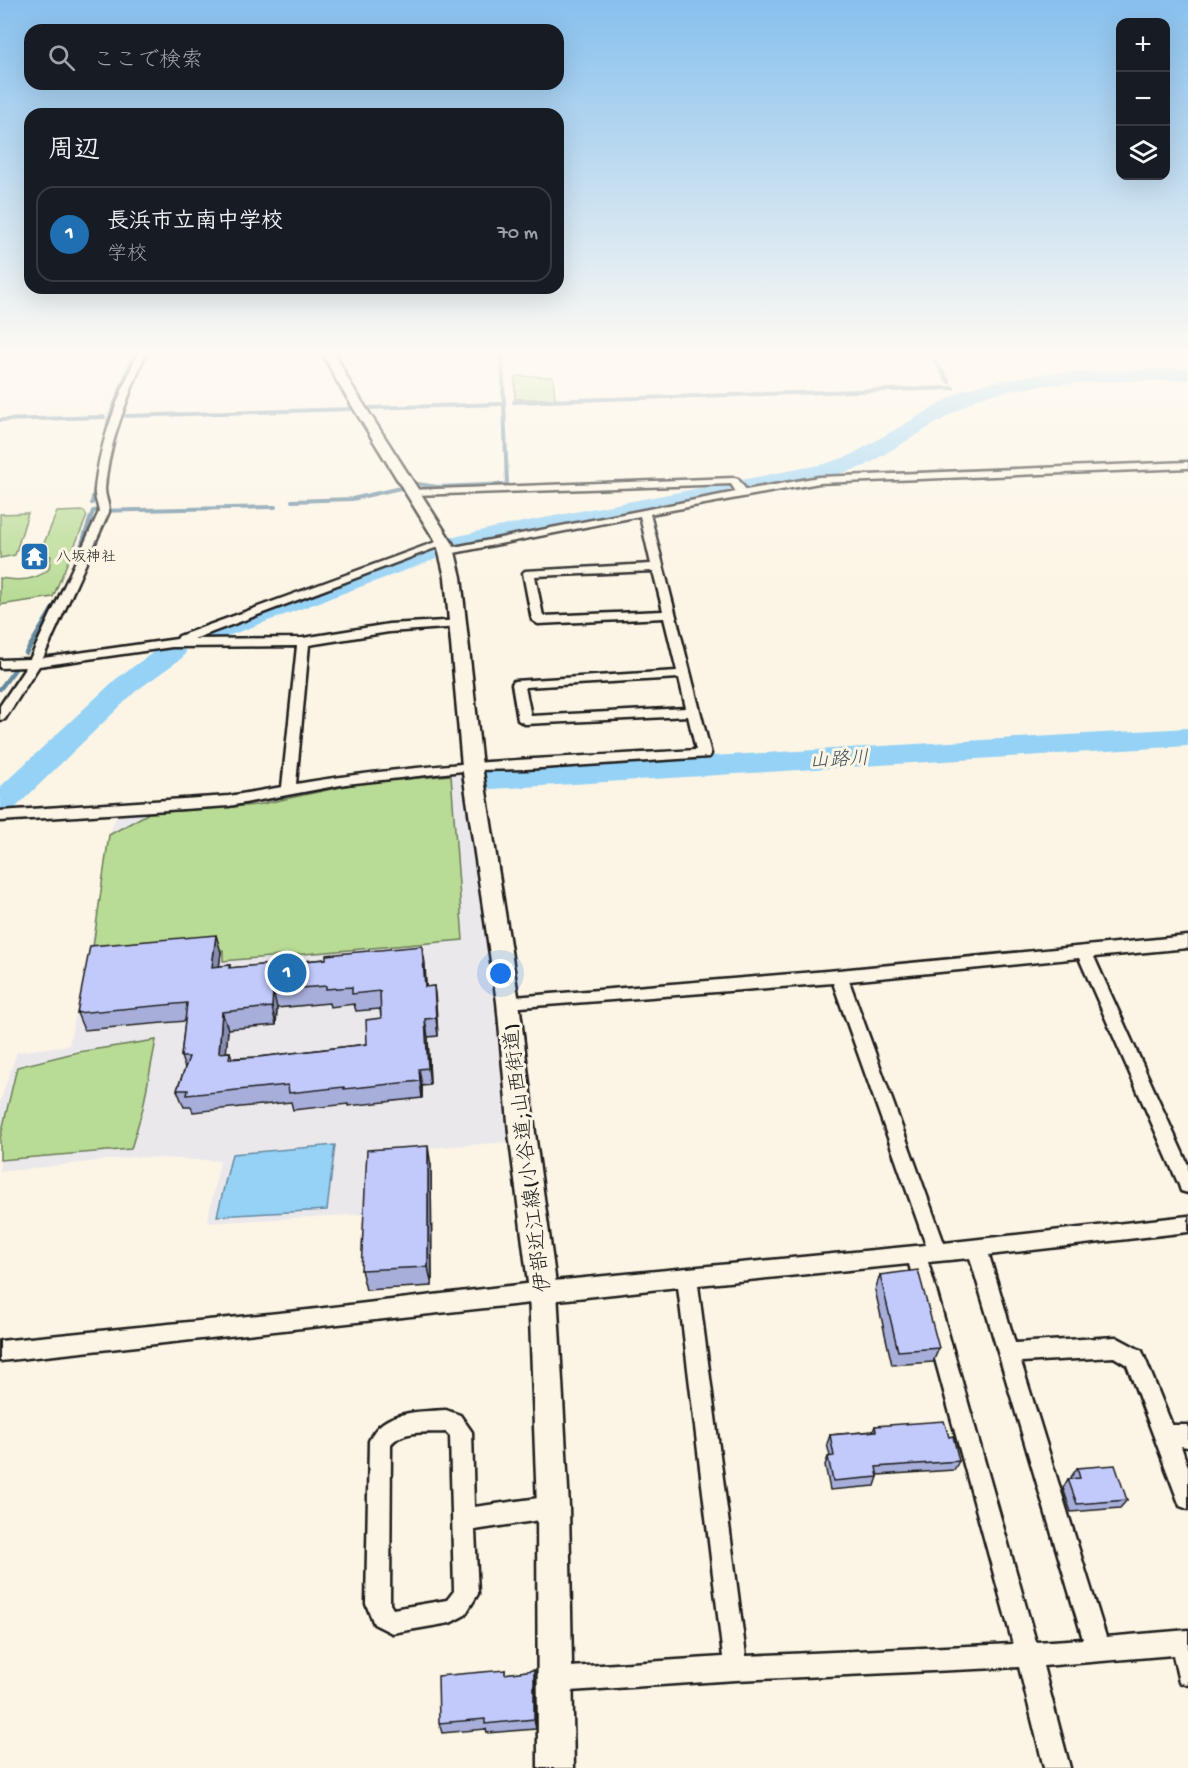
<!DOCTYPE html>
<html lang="ja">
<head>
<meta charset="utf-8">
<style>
	:root { --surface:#171b24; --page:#20242c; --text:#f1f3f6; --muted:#9ea1a6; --line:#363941; --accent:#1f6fb2 }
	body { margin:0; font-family:"Gochi Hand","Klee One",sans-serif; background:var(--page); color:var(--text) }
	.controls { position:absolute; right:18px; top:18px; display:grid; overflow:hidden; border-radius:12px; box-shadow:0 6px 24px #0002 }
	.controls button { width:54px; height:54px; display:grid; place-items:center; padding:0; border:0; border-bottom:2px solid var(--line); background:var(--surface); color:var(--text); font:30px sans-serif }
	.you { position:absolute; left:501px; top:974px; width:21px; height:21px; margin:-15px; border:4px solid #fff; border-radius:50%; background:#1a73e8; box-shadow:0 0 0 9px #1a73e833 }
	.badge { display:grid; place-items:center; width:39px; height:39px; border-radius:50%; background:var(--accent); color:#fff; font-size:20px; font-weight:700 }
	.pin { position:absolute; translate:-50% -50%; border:3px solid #fff; box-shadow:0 2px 6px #0006 }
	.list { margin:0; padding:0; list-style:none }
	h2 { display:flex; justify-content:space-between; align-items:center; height:78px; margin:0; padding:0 24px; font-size:26px }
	h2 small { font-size:20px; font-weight:400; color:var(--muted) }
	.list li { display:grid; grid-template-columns:39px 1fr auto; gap:18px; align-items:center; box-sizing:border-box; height:96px; margin:0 12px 12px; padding:0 12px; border:2px solid var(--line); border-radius:18px }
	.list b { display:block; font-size:22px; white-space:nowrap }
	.list p { margin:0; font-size:20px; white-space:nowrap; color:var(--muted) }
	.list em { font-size:20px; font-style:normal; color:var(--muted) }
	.icon { flex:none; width:33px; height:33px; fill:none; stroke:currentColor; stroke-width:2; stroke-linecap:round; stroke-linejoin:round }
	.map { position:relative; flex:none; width:1188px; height:1768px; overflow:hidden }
	.search { position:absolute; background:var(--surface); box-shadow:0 6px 24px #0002; left:24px; top:24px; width:540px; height:66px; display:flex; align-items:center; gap:15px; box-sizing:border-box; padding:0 21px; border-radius:18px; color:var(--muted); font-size:22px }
	.panel { position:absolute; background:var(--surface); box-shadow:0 6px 24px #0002; left:24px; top:108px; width:540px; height:186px; border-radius:18px }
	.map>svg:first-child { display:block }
	.built { fill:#ebe8ec }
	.green { fill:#b8db95; stroke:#6a7c58; stroke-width:1.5 }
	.water { fill:#95d2f6; stroke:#65899f; stroke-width:1.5 }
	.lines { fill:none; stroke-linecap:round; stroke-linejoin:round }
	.stream-far1 { stroke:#65899f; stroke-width:4 }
	.stream { stroke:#65899f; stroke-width:4.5 }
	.river { fill:#95d2f6; fill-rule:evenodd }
	.minor-casing { stroke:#1c1c1c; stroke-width:5 }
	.secondary-casing { stroke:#1c1c1c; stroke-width:5 }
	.minor { fill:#fcf5e5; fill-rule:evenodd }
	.secondary { fill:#fcf5e5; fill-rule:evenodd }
	.wall { fill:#a7aed9; stroke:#1c1c1c; stroke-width:1.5; fill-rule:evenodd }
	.shaded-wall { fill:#888db0; stroke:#1c1c1c; stroke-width:1.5 }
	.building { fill:#c2cafc; stroke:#1c1c1c; stroke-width:1.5; fill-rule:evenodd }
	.labels { text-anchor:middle; stroke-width:6; stroke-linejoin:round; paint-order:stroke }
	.far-poi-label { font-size:15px; fill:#1c1c1c; stroke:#fcf5e5; text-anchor:start }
	.water-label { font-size:20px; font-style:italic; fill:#40535d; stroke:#fcf5e5 }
	.near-street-label { font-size:21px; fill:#1c1c1c; stroke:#fcf5e5 }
</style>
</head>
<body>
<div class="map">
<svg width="1188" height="1768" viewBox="0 0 1188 1768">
	<rect width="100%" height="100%" fill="#fcf5e5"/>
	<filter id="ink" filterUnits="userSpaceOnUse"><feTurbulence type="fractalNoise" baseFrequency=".0167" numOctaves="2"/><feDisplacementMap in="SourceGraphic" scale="12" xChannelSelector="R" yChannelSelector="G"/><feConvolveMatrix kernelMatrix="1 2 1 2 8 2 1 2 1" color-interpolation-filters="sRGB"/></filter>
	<g filter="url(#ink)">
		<path class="built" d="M467,771L510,1142L430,1148L432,1286L369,1289L368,1214L207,1223L220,1161L134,1157L0,1172V1102L17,1052L69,1045L100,901L109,835L117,814L257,805L361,783Z"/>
		<path class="green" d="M517,376L553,377L555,399H515V378Z
			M84,511L87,516L53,597L0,605V578C16,581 36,581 49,569L51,556L39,555L57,512Z
			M28,513L15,555L0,558V514Z
			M451,775L463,940L223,961V950L91,961L109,835L149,813L257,805L360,783Z
			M156,1040L143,1108L131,1149L0,1160V1139L17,1067L78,1052Z"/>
		<path class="water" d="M335,1145L327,1210L217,1216L232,1154Z"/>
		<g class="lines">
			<path class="stream-far1" d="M995,354L1025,352
				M934,360L949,382
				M514,402L953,388
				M368,408L501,404
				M110,416L135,352
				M126,416L350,409
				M0,420L104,417
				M102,451L109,418
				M292,501L352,499L418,484L438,487L507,484L502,352
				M92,503L97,478
				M74,567L93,511L275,507"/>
			<path class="stream" d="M26,653L58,600
				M0,689L16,668"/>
			<path class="river" d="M1188,368V380C1118,382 1046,379 978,398L865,466L836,475L463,549L214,641L205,643L196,641L192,635L196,629L446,539L492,528L824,464L849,456L964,390L988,383L1049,373Z
				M172,644L182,646L186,652L182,658L136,691L15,808L0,810V787L116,679L162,646Z
				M1188,728V746L491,789L480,786L476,779L480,772L491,769Z"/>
			<defs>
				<path id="minor" d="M138,352H146C129,396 108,442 105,489C105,497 109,504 109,512L43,658L177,639L179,636L441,540L445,539L451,542L194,639L303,638L389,624L463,620V626L459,627L389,632L309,645L296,784C429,761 563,758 696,750L688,716L525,724L518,720L512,684L514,681L677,671L664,618L538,624L532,620L523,573L525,571L651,564L640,516L449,554L443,551L449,548L736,492L731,484L414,495L410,494V490L734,478L738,479L746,490L819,477L1188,462V468L819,483L650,514L711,754L709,757L526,769L472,770L346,784L229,806L0,821V811L229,796L282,787L297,646L172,647L39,666L5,719L0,720V706L26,667L0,668V660L30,659L99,512C98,504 94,497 95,489C99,442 120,395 138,352ZM653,571L663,611L543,616L535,576ZM679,678L686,708L531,716L525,687Z
					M1188,936V948L1094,957L1188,1165V1193L1181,1191L1179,1185L1079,958L849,981L944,1243L1188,1216V1232L989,1255L1015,1343L1116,1337L1142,1351L1172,1425H1188V1447L1181,1446L1188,1467V1509L1180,1506L1127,1365L1114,1357L1021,1362L1106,1637L1188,1630V1685L1179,1682L1173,1655L1043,1666L1070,1768H1044L1019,1667L736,1680L555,1692L546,1689L543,1680L546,1671L555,1668L723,1657L678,1287L0,1361V1341L308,1310L543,1282L926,1245L833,983L508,1008L502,1006L500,1002L502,998L839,970ZM970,1258L1083,1639L1036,1642L928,1262ZM909,1264L1013,1644L746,1656L698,1285Z
					M446,1410L460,1415L472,1432L474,1507L553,1496L561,1499L564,1507L561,1515L553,1518L475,1530L478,1594L465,1615L450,1623L392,1633L374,1624L366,1604L369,1441C382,1410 417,1412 446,1410ZM446,1432L450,1436L454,1591L447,1600L393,1609L390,1604L391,1444C404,1429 428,1433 446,1432Z"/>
				<path id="secondary" d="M322,352H334L350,383L453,544L461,577L482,766L519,1002L535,1133L557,1291L569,1507L574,1768H538L537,1507L529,1291L509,1133L497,1002L462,766L445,577L437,544L338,383Z"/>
			</defs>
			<use href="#minor" class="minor-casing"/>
			<use href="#secondary" class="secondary-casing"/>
			<use href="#minor" class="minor"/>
			<use href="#secondary" class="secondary"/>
		</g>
		<path class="wall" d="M422,946L426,987L434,986L438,1036L428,1037L430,1085L422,1086V1098L348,1106V1104L293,1110L291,1102L193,1112L191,1107H184L177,1090L185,1068L181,1057L185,1021L84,1030L77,1013L221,952L219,966L230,965V968L326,959ZM329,1003L330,1007L354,1004L356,1011L380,1009L381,1018L367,1044L259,1057L232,1058L230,1052H226L228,1029L276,1025L277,1008Z
			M431,1166L432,1286L366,1290L361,1270Z
			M880,1275L939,1348L933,1362L892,1365L875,1290Z
			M875,1426L949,1437L959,1461L954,1470L878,1475V1477L875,1486L830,1490L825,1465L828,1457L830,1456L827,1444L830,1435L873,1431Z
			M1077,1468L1127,1500L1120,1508L1071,1512L1063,1488L1068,1479H1072L1071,1477Z
			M505,1670V1674L534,1670L535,1681L536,1729L487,1733L486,1729L442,1733L439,1723Z"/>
		<path class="shaded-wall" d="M216,935L221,952L217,985L212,967Z
			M422,946L425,963L427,1004L425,987Z
			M434,986L436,1003L438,1036L436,1018Z
			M273,990L277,1008L276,1025L272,1007Z
			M222,1012L228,1029L225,1070L219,1053Z
			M425,1019L428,1037L430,1085L428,1068Z
			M419,1069L422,1086V1098L420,1081Z
			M428,1146L431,1166L432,1286L428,1267Z
			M534,1670L535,1681L536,1729L534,1719Z"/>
		<path class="building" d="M216,935L212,967L230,965L229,968L326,959V955L422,946L425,987L434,986L436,1018L425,1019L428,1068L419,1069L420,1081L344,1089V1087L289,1093L288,1085L187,1095L188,1090H177L189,1057H181L187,1003L77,1013L90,946ZM326,986V989L352,987V994L380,991L381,1018L366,1020L367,1044L259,1057L229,1059L230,1052L219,1053L222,1012L272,1007L273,990Z
			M428,1146V1267L361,1270L367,1150Z
			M918,1270L939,1348L898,1351L880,1275Z
			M944,1421L949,1437L953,1436L959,1461L876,1467L878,1477L833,1481L828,1457L834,1456L830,1435L876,1431L875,1426Z
			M1115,1465L1127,1500L1077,1504L1068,1479L1080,1478L1077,1468Z
			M505,1670V1674L534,1670V1719L485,1724V1719L439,1723L438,1676Z"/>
	</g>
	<linearGradient id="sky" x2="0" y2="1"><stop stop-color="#87c0ee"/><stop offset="0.59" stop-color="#fefaf3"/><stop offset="1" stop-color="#fefaf3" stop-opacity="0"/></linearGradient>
	<rect width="1188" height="599" fill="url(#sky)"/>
	<defs>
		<symbol id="temple-square" viewBox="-11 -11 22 22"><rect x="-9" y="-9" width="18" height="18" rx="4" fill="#1f6fb2" stroke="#fcf5e5"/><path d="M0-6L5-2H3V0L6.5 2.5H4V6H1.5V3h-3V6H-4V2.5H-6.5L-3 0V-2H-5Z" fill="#fff"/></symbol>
	</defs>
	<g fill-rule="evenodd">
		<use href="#temple-square" x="18" y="540" width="33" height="33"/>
	</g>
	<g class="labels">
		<g class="far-poi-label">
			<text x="56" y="561">八坂神社</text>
		</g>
		<g class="water-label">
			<text transform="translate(839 758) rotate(-3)" y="7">山路川</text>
		</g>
		<g class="near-street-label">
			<text transform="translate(526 1158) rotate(-97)" y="7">伊部近江線(小谷道;山西街道)</text>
		</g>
	</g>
</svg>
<div class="controls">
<button>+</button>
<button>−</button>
<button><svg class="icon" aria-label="layers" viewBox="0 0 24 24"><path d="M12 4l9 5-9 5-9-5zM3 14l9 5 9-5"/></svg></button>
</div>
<div class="you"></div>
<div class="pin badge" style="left:287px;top:973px">1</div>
<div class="search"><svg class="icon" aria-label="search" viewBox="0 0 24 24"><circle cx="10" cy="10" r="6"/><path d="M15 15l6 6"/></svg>ここで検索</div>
<section class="panel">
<h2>周辺<small></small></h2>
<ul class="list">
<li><span class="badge">1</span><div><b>長浜市立南中学校</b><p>学校</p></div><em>70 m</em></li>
</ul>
</section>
</div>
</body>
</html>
